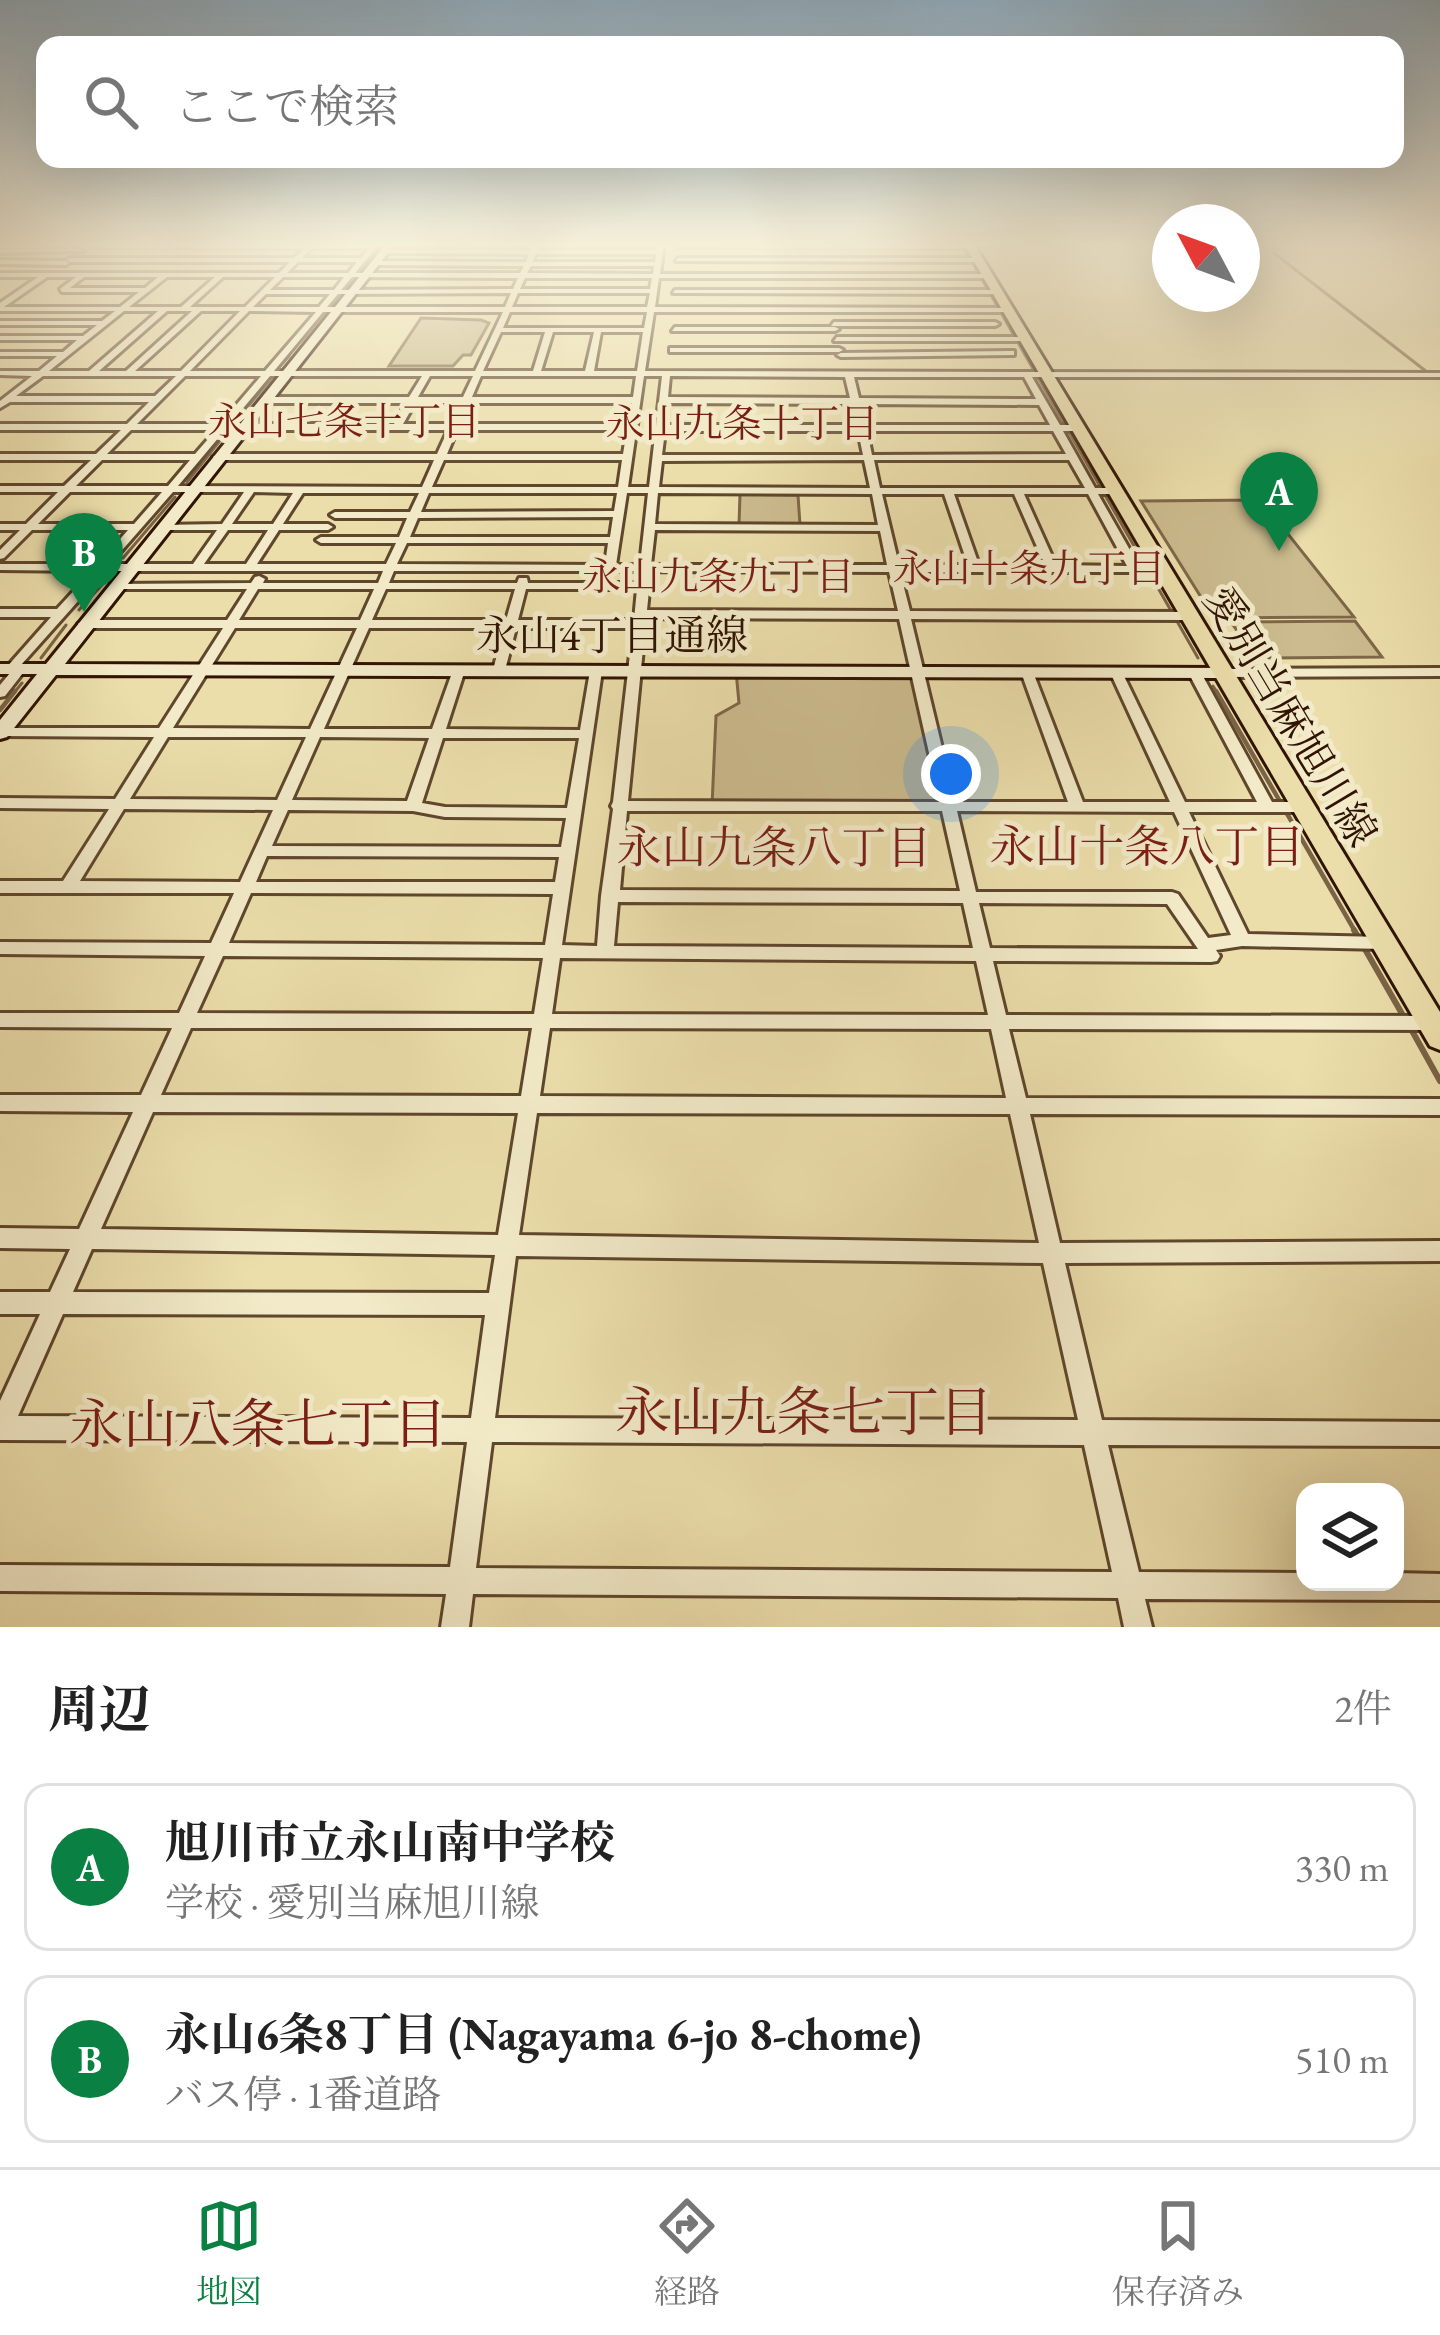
<!DOCTYPE html>
<html lang="ja">
<head>
<meta charset="utf-8">
<style>
	:root { --surface:#fff; --page:#f6f6f6; --text:#222; --muted:#767676; --line:#e0e0e0; --accent:#0b8043 }
	body { margin:0; font-family:"EB Garamond","Noto Serif JP",serif; background:var(--page); color:var(--text) }
	.controls { position:absolute; right:36px; bottom:36px; display:grid; overflow:hidden; border-radius:24px; box-shadow:0 12px 48px #0002 }
	.controls button { width:108px; height:108px; display:grid; place-items:center; padding:0; border:0; border-bottom:3px solid var(--line); background:var(--surface); color:var(--text); font:60px sans-serif }
	.compass { position:absolute; left:1152px; top:204px; width:108px; height:108px; border-radius:50%; background:var(--surface); box-shadow:0 12px 48px #0002; rotate:311deg }
	.you { position:absolute; left:951px; top:774px; width:42px; height:42px; margin:-30px; border:9px solid #fff; border-radius:50%; background:#1a73e8; box-shadow:0 0 0 18px #1a73e833 }
	.badge { display:grid; place-items:center; width:78px; height:78px; border-radius:50%; background:var(--accent); color:#fff; font-size:39px; font-weight:700 }
	.pin { position:absolute; translate:-50% -99px; filter:drop-shadow(0 3px 6px #0008) }
	.pin::after { content:''; position:absolute; top:63px; width:42px; height:36px; background:inherit; clip-path:polygon(0 0,100% 0,50% 100%) }
	.list { margin:0; padding:0; list-style:none }
	h2 { display:flex; justify-content:space-between; align-items:center; height:156px; margin:0; padding:0 48px; font-size:51px }
	h2 small { font-size:39px; font-weight:400; color:var(--muted) }
	.list li { display:grid; grid-template-columns:78px 1fr auto; gap:36px; align-items:center; box-sizing:border-box; height:168px; margin:0 24px 24px; padding:0 24px; border:3px solid var(--line); border-radius:24px }
	.list b { display:block; font-size:45px; white-space:nowrap }
	.list p { margin:0; font-size:39px; white-space:nowrap; color:var(--muted) }
	.list em { font-size:39px; font-style:normal; color:var(--muted) }
	.icon { flex:none; width:66px; height:66px; fill:none; stroke:currentColor; stroke-width:2; stroke-linecap:round; stroke-linejoin:round }
	.map { position:relative; flex:none; width:1440px; height:1627px; overflow:hidden }
	.search { position:absolute; background:var(--surface); box-shadow:0 12px 48px #0002; left:36px; right:36px; top:36px; height:132px; display:flex; align-items:center; gap:30px; box-sizing:border-box; padding:0 42px; border-radius:24px; color:var(--muted); font-size:45px }
	.sheet { height:540px; background:var(--surface) }
	nav { display:flex; justify-content:space-around; align-items:center; box-sizing:border-box; height:168px; border-top:3px solid var(--line); background:var(--surface); font-size:33px; color:var(--muted) }
	nav a { display:grid; justify-items:center; gap:6px }
	nav .on { color:var(--accent) }
	.map>svg:first-child { display:block }
	.green { fill:#cbbb8e; stroke:#7e6748; stroke-width:3 }
	.lines { fill:none; stroke-linecap:round; stroke-linejoin:round }
	.stream-far2 { stroke:#7a6345; stroke-width:3 }
	.stream-far1 { stroke:#7a6345; stroke-width:4.5 }
	.stream { stroke:#7a6345; stroke-width:6 }
	.street-casing { stroke:#5f462c; stroke-width:6 }
	.secondary-casing { stroke:#301302; stroke-width:6 }
	.primary-casing { stroke:#301302; stroke-width:6 }
	.street { fill:#f2eac8; fill-rule:evenodd }
	.secondary { fill:#f2eac8; fill-rule:evenodd }
	.primary { fill:#ebdeab; fill-rule:evenodd }
	.labels { text-anchor:middle; stroke-width:10; stroke-linejoin:round; paint-order:stroke }
	.far-neighbourhood-label { font-size:39px; fill:#7a1f14; stroke:#f2eac8 }
	.street-label { font-size:42px; fill:#301302; stroke:#f2eac8 }
	.neighbourhood-label { font-size:45px; fill:#7a1f14; stroke:#f2eac8 }
	.near-neighbourhood-label { font-size:54px; fill:#7a1f14; stroke:#f2eac8 }
</style>
</head>
<body>
<div class="map">
<svg width="1440" height="1627" viewBox="0 0 1440 1627">
	<rect width="100%" height="100%" fill="#ebdeab"/>
	<filter id="stains"><feTurbulence type="fractalNoise" baseFrequency=".00167" numOctaves="4"/><feColorMatrix values="0 0 0 0 .2 0 0 0 0 .09 0 0 0 0 .02 0 0 0 .5 -.17"/></filter>
	<radialGradient id="worn" r=".72"><stop offset=".6" stop-color="#630" stop-opacity="0"/><stop offset="1" stop-color="#630" stop-opacity=".3"/></radialGradient>
	<path class="green" d="M421,318L481,320L489,323L471,355H463L453,366H389Z
		M740,494L798,495L800,525H739Z
		M1261,500L1354,617L1214,618L1141,501Z
		M1355,621L1382,657L1256,658L1231,622Z
		M736,671H918L950,808L712,806L716,716L739,703Z"/>
	<g class="lines">
		<path class="stream-far2" d="M982,246L1170,247
			M1242,247H1440
			M964,248L1198,658
			M1274,253L1427,372
			M365,265L378,248
			M332,305L354,278
			M302,340L324,313
			M280,366L289,356
			M236,421L271,379
			M187,482L227,432
			M123,558L175,497
			M79,610L110,576
			M41,658L66,625
			M1213,686L1218,694
			M13,694L22,683"/>
		<path class="stream-far1" d="M1216,691L1356,933
			M0,710L15,691"/>
		<path class="stream" d="M1354,930L1405,1019
			M1411,1029L1440,1081"/>
		<defs>
			<path id="street" d="M89,244H379V247L376,248L355,273H520L524,266L375,265L372,263L375,261L526,262L529,254L383,253L385,250H531L534,244H540L537,250H657L658,244H664L660,274H988L991,276L988,278H659L655,307L1008,308L1012,310L1008,312H654L645,371L1440,373V377H1032L1060,425H1078L1083,428L1078,431H1063L1095,488H1116L1121,491L1116,494H1098L1139,566H1162L1168,569L1162,572H900L910,611L1190,612L1196,616L1190,620L911,619L955,802H1068L1021,672L1027,668L1033,672L1083,802H1170L1110,672L1116,668L1122,672L1185,802H1257L1188,672L1194,668L1199,669L1272,802H1302L1309,807L1302,812H1189L1248,934L1384,937L1390,939L1392,943L1390,947L1384,949L1242,946L1216,950L1220,956L1217,961L1211,962L993,961L1006,1015L1431,1016L1437,1018L1440,1023L1437,1028L1431,1030L1009,1029L1026,1098L1440,1099V1115L1030,1114L1060,1243L1440,1241V1261L1065,1263L1102,1420L1440,1422V1446L1108,1445L1139,1572L1305,1573V1582H1395V1573L1440,1574V1600L1145,1599L1152,1627H1124L1118,1598L473,1594L469,1627H441L446,1594L0,1591V1565L450,1567L467,1442L0,1440V1401L40,1314H0V1292H50L70,1249L0,1248V1228L79,1229L133,1112L0,1111V1095H141L172,1028L0,1027V1013H179L205,956L0,954V942L211,943L234,893H0V881H63L109,809L0,808V798L115,799L154,737L1,736L0,728H159L223,628H84L78,624L84,620H227L247,589H115L111,588V584L251,583L255,577L259,576L265,579L263,583H378L383,571H105L21,665L26,669L5,696L0,697V685L10,673L5,669L51,617H0V609H57L92,571L0,570V564H98L128,530H32L4,558L0,559V550L20,530H0V524H26L58,492H0V486H64L91,460H0V454H96L121,430H0V424H127L149,402H10L0,408V401L32,376L0,375V371H39L57,356H0V352H63L77,340H0V336H83L97,325H0V321H102L115,311H0V303L38,277H0V273H279L290,262H70L67,260L70,258H294L305,248L92,247ZM312,248H369L361,258H302ZM536,254H656L655,262H532ZM298,262H357L348,273H287ZM531,266H654L653,274L527,273ZM47,277H76L60,289L62,292H139L120,307H4ZM84,277H158L145,288H70ZM167,277H215L181,307H129ZM223,277H275L245,307H190ZM283,277H344L334,290H270ZM352,277L518,278L513,289L341,290ZM525,278H652L650,289H520ZM511,293L505,307H327L338,294ZM518,293H650L647,307H512ZM266,294H330L319,307H253ZM124,311H158L89,371H49ZM167,311H192L126,371H99ZM201,311H240L181,371H135ZM249,311L316,312L265,371H190ZM323,312H503L475,371H274ZM510,312H647L644,328H503ZM501,332H545L533,371H483ZM553,332H594L585,371H541ZM601,332H643L637,371H594ZM43,376H176L155,396H16ZM185,376H261L220,424H137ZM270,376H422L409,397H266L262,400L266,403H406L394,424H230ZM430,376H473L463,397H418ZM481,376H636L633,397H472ZM644,376H662L649,487H628ZM670,376L845,377L850,398L668,397ZM854,377H1024L1036,399L859,398ZM415,403H461L451,424H403ZM469,403H632L628,424H460ZM667,403L851,404L856,425H665ZM860,404L1039,405L1050,425H865ZM131,430H216L195,454H107ZM225,430H448L437,454H218L213,457L218,460H434L422,487L178,486ZM457,430H627L623,454H447ZM665,431H858L863,455H662ZM867,431H1053L1066,454L872,455ZM102,460H190L168,486H76ZM444,460H622L618,487H432ZM864,460L870,488L659,487L662,461ZM874,460H1069L1085,488H880ZM70,492H162L134,524H38ZM173,492H244L222,524L161,525L160,527L165,530H217L193,564H110ZM254,492L293,493L273,524H232ZM303,493H419L410,512H335L330,515L335,518H407L399,537H321L316,540L321,543H396L386,564H257L279,530H328L333,527L328,524H283ZM429,493H617L614,511L421,512ZM627,493H648L640,565H616ZM658,493L872,494L878,525L655,524ZM882,494H944L968,565H899ZM954,494H1014L1045,565H979ZM1024,494H1088L1127,566L1056,565ZM613,517L610,537H410L418,518ZM228,530H268L246,564H204ZM655,530L880,531L887,565H651ZM407,543H608L605,565L397,564ZM394,571H640L638,583H528L527,578H519L517,583H389ZM651,571L889,572L898,611L647,610ZM258,589H374L360,620H239ZM386,589H515L506,620H372ZM526,589H637L634,620H518ZM646,618L899,619L940,802L628,801ZM235,628H357L310,729L173,728ZM369,628H504L493,670L499,674L505,670L516,628H633L613,802L611,806L613,809L601,896L597,946L562,945L602,671L601,668H591L590,671L580,730L446,729L465,670L459,666L453,670L432,729H324ZM168,737H306L277,800L130,799ZM320,737L429,738L407,801L292,800ZM443,738H579L567,808L445,807L422,803ZM124,809L273,810L240,882L80,881ZM288,810L413,811L445,817L566,818L561,847L272,846ZM627,811H942L960,891L620,890ZM957,811L1174,812L1231,935L1208,938L1178,894L1172,892H976ZM267,856L559,857L555,882H256ZM251,893L553,894L545,945L229,943ZM618,902L963,903L973,948L614,946ZM979,903L1167,904L1198,949L990,948ZM223,956L543,958L534,1014L197,1013ZM560,958L976,961L988,1015L552,1014ZM191,1028H532L521,1096L161,1095ZM550,1028L991,1029L1006,1098L540,1096ZM153,1112L518,1113L498,1235L101,1229ZM537,1113L1010,1114L1039,1243L519,1235ZM92,1249L495,1255L489,1293L73,1292ZM516,1256L1043,1263L1078,1420L495,1418ZM63,1314L485,1315L471,1418L18,1416ZM492,1442L1084,1445L1112,1572L476,1568Z
				M680,244H970L973,246L970,248L678,247Z
				M0,249H81L84,251L0,253Z
				M678,258H979L982,260L979,262L676,261Z
				M0,260L66,261L69,263L66,265L0,264Z
				M675,290H998L1002,292L998,294L673,293Z
				M834,322H995L999,324L995,326H831Z
				M675,327H835L839,329L835,331H672Z
				M837,337H1025L1029,339L1025,341H834Z
				M673,348H839L843,350L839,352H670V348Z
				M1011,351H1014V355L841,357L837,355L841,353Z
				M1440,668V676L1224,677L1218,673L1224,669Z"/>
			<path id="secondary" d="M386,244H395L65,664L1224,668L1233,673L1224,678L56,675L7,737L0,739V720L37,674H0V664H46Z"/>
			<path id="primary" d="M964,244H974L1440,1012V1050L1430,1046Z"/>
		</defs>
		<use href="#street" class="street-casing"/>
		<use href="#secondary" class="secondary-casing"/>
		<use href="#primary" class="primary-casing"/>
		<use href="#street" class="street"/>
		<use href="#secondary" class="secondary"/>
		<use href="#primary" class="primary"/>
	</g>
	<linearGradient id="sky" x2="0" y2="1"><stop stop-color="#8fa9b9"/><stop offset="0.52" stop-color="#f6f0d9"/><stop offset="1" stop-color="#f6f0d9" stop-opacity="0"/></linearGradient>
	<rect width="1440" height="472" fill="url(#sky)"/>
	<g class="labels">
		<g class="far-neighbourhood-label">
			<text x="344" y="435">永山七条十丁目</text>
			<text x="742" y="437">永山九条十丁目</text>
			<text x="1029" y="582">永山十条九丁目</text>
			<text x="718" y="590">永山九条九丁目</text>
		</g>
		<g class="street-label">
			<text x="612" y="650">永山4丁目通線</text>
			<text transform="translate(1291 716) rotate(59)" y="15">愛別当麻旭川線</text>
		</g>
		<g class="neighbourhood-label">
			<text x="1147" y="862">永山十条八丁目</text>
			<text x="774" y="863">永山九条八丁目</text>
		</g>
		<g class="near-neighbourhood-label">
			<text x="804" y="1431">永山九条七丁目</text>
			<text x="258" y="1443">永山八条七丁目</text>
		</g>
	</g>
	<rect width="100%" height="100%" filter="url(#stains)"/>
	<rect width="100%" height="100%" fill="url(#worn)"/>
</svg>
<div class="controls">
<button><svg class="icon" aria-label="layers" viewBox="0 0 24 24"><path d="M12 4l9 5-9 5-9-5zM3 14l9 5 9-5"/></svg></button>
</div>
<svg class="compass" viewBox="-18 -18 36 36"><path d="M0-13l5 13h-10z" fill="#e53935"/><path d="M0 13l5-13h-10z" fill="#767676"/></svg>
<div class="you"></div>
<div class="pin badge" style="left:1279px;top:551px">A</div>
<div class="pin badge" style="left:84px;top:612px">B</div>
<div class="search"><svg class="icon" aria-label="search" viewBox="0 0 24 24"><circle cx="10" cy="10" r="6"/><path d="M15 15l6 6"/></svg>ここで検索</div>
</div>
<section class="sheet">
<h2>周辺<small>2件</small></h2>
<ul class="list">
<li><span class="badge">A</span><div><b>旭川市立永山南中学校</b><p>学校 · 愛別当麻旭川線</p></div><em>330 m</em></li>
<li><span class="badge">B</span><div><b>永山6条8丁目 (Nagayama 6-jo 8-chome)</b><p>バス停 · 1番道路</p></div><em>510 m</em></li>
</ul>
</section>
<nav>
<a class="on"><svg class="icon" aria-label="map" viewBox="0 0 24 24"><path d="M3 6l6-2 6 2 6-2v14l-6 2-6-2-6 2zM9 4v14M15 6v14"/></svg>地図</a>
<a><svg class="icon" aria-label="directions" viewBox="0 0 24 24"><path d="M12 3l9 9-9 9-9-9zM9 14v-3h6M13 9l2 2-2 2"/></svg>経路</a>
<a><svg class="icon" aria-label="saved" viewBox="0 0 24 24"><path d="M7 4h10v16l-5-4-5 4z"/></svg>保存済み</a>
</nav>
</body>
</html>
